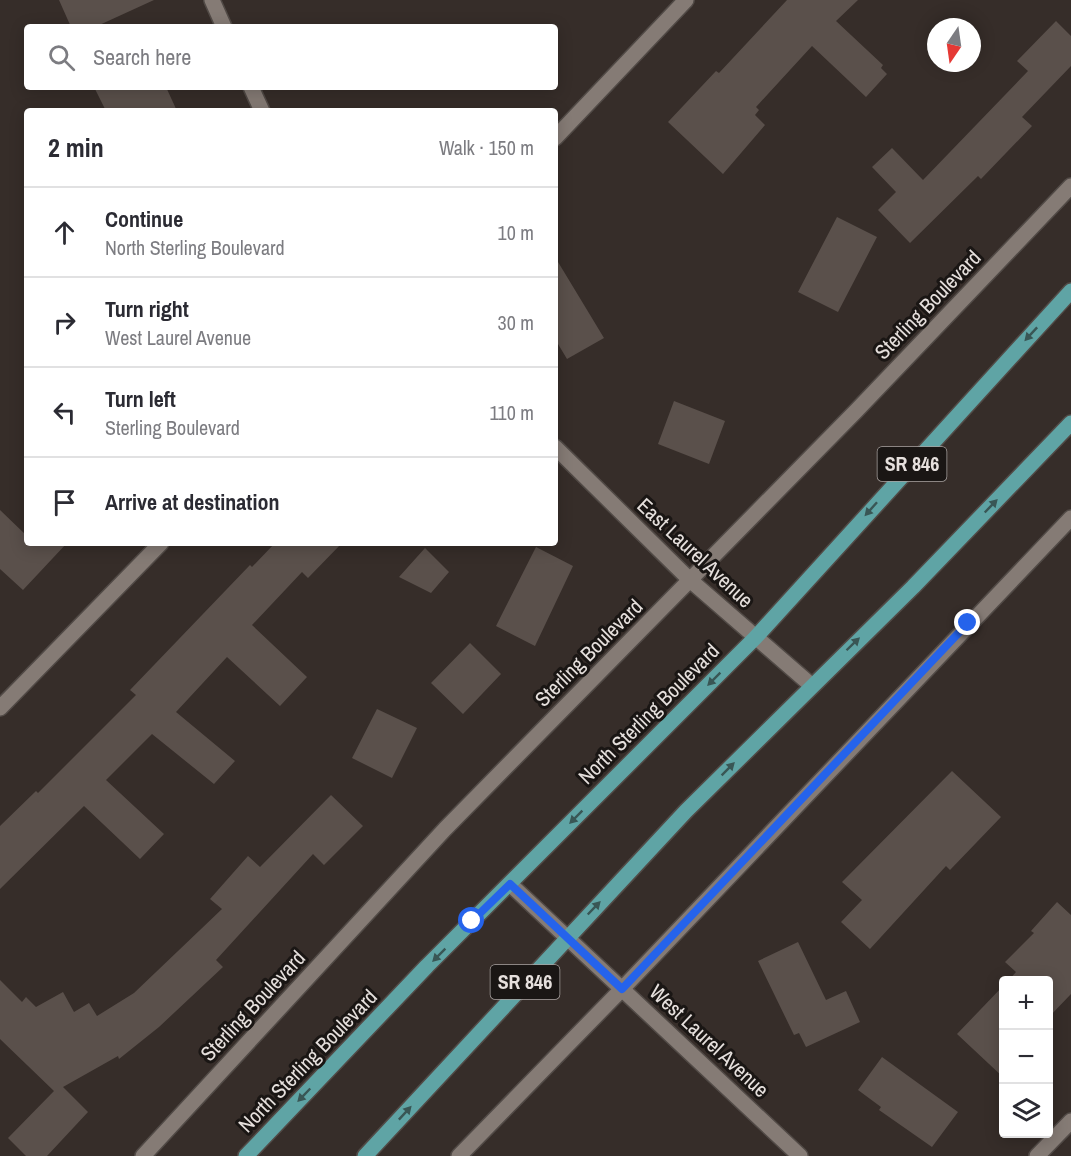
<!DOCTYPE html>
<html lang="en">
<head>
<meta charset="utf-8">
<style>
	:root { --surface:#fff; --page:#f2f2f3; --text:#2b2b33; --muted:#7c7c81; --line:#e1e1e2 }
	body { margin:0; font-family:"Archivo Narrow",sans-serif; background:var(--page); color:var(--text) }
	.controls { position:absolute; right:18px; bottom:18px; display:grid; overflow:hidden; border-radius:6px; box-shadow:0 3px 15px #0003 }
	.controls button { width:54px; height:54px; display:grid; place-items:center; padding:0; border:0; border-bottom:2px solid var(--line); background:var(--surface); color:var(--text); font:30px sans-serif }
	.compass { position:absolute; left:927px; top:18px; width:54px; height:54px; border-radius:50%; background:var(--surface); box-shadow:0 3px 15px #0003; rotate:193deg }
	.stop { position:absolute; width:18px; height:18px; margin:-14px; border:4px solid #2563eb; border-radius:50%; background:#fff }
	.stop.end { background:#2563eb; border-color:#fff; box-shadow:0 2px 6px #0008 }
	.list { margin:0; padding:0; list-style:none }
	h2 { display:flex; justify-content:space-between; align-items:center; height:78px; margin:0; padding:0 24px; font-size:26px }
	h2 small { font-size:20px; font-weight:400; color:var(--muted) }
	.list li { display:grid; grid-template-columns:39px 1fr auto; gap:18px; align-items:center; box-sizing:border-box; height:90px; padding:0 24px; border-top:2px solid var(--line) }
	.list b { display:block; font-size:22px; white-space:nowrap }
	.list p { margin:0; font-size:20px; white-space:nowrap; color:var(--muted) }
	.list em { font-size:20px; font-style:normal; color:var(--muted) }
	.icon { flex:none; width:33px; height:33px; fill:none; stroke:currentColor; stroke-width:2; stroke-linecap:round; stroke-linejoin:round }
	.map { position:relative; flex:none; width:1071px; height:1156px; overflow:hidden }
	.search { position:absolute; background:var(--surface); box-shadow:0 3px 15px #0003; left:24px; top:24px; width:534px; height:66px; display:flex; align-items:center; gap:15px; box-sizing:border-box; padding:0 21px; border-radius:6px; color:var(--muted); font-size:22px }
	.panel { position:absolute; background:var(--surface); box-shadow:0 3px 15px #0003; left:24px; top:108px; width:534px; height:438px; border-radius:6px }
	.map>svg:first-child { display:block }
	.building { fill:#5a504b }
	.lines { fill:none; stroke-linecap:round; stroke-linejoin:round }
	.minor-casing { stroke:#514a46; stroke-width:18 }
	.major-casing { stroke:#514a46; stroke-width:18 }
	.minor { stroke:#857b75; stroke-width:15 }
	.major { stroke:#5fa4a5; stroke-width:15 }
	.oneway { fill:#395655 }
	.route { stroke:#2563eb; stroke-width:8 }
	.labels { text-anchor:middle; stroke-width:6; stroke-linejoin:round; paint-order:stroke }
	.shield { fill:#1a1614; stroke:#a9a3a1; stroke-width:1.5 }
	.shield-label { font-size:20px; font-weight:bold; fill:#e6e0dd }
	.street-label { font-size:21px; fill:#e6e0dd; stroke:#1a1614 }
</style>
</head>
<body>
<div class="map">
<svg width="1071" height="1156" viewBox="0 0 1071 1156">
	<rect width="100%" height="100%" fill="#362d29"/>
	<path class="building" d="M59,0H154L95,27H71Z
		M787,0H858L836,21L883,65L881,68L887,74L866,97L812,46L756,107L759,110L755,115L765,125L723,174L668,122L716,71L719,73Z
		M1056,21L1071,36V66L1022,117L1032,126L981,179L978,176L910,243L878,210L896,192L872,167L892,148L923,180L1028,71L1017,61Z
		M94,87H166L177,111H106Z
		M837,217L877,237L838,312L798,292Z
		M555,257L604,338L567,359L555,339Z
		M674,401L725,421L709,464L658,444Z
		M0,510L27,536V543H67L23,590L0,569Z
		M275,543H342L308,578L302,572L252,625L307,677L280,706L227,657L176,712L235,761L214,784L152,734L106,780L164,834L140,859L84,806L0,889V826L36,791L38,793L136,695L130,690L250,565L252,567Z
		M536,547L573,566L535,646L496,626Z
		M425,548L449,572L431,593L399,577Z
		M470,643L501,674L463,714L431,683Z
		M377,709L417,728L392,778L352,758Z
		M952,771L1001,817L950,870L946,866L870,949L841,922L862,900L842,882Z
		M331,795L363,826L324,865L313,854L216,960L223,967L159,1027L119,1059L118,1056L63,1087L88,1112L47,1156H26L8,1138L54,1091L0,1039V980L22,1002L26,997L36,1007L63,992L74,1012L89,1003L97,1016L134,993L222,909L210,899L248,856L260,867Z
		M1057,902L1071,915V994L1048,1018V981H1008L1016,972L1005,962L1034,933L1031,931Z
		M798,942L826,1000L846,991L860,1022L806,1047L799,1033L794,1035L758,961Z
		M1004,985V1078L957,1034Z
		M882,1057L958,1112L932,1147L879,1110L881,1107L858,1090Z"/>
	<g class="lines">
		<defs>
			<path id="minor" d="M212,0L224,27
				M251,87L262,111
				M555,138L686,0
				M555,447L690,580L811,685
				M0,708L161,543
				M510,884L800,1156
				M143,1156L445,829L856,411L1071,186
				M459,1156L622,989L1071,518
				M1037,1156L1071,1121"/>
			<path id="major" d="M246,1156L427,966L755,638L1071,291
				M365,1156L686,811L913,587L1071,423"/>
		</defs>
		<use href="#minor" class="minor-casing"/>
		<use href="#major" class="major-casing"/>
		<use href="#minor" class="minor"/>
		<use href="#major" class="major"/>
	</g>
	<defs><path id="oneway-solid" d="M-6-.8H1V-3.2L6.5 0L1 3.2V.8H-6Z" transform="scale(1.5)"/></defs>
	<g class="oneway">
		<use href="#oneway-solid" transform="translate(1031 334) rotate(133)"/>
		<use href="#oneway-solid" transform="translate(991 506) rotate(-46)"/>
		<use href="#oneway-solid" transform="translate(871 509) rotate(132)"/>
		<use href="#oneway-solid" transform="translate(853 644) rotate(-44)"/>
		<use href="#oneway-solid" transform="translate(714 679) rotate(135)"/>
		<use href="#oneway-solid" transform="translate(728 769) rotate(-45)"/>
		<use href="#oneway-solid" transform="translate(576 817) rotate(135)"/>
		<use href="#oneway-solid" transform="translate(594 908) rotate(-46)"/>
		<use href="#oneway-solid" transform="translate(439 955) rotate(135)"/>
		<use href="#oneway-solid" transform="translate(304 1095) rotate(134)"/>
		<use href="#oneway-solid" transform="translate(405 1113) rotate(-47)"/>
	</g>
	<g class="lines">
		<path class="route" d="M472,921L510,884L622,989L968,623"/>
	</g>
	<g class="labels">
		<g class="shield">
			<rect x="877.5" y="447" width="69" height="34" rx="4.5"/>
			<rect x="490.5" y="965" width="69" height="34" rx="4.5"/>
		</g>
		<g class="shield-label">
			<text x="912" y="471">SR 846</text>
			<text x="525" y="989">SR 846</text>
		</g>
		<g class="street-label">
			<text transform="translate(928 305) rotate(-46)" y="7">Sterling Boulevard</text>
			<text transform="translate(695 553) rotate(43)" y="7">East Laurel Avenue</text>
			<text transform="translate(589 653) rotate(-45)" y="7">Sterling Boulevard</text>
			<text transform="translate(649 714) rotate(-45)" y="7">North Sterling Boulevard</text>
			<text transform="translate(253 1006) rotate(-47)" y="7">Sterling Boulevard</text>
			<text transform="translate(709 1041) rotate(43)" y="7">West Laurel Avenue</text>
			<text transform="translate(308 1061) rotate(-46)" y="7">North Sterling Boulevard</text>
		</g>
	</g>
</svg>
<div class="controls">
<button>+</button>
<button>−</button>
<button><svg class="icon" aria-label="layers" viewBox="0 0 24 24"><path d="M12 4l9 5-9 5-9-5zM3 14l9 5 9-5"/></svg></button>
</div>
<svg class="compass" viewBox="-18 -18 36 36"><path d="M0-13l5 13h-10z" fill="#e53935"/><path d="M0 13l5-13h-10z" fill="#7c7c81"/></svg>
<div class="stop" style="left:472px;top:921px"></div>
<div class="stop end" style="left:968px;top:623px"></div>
<div class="search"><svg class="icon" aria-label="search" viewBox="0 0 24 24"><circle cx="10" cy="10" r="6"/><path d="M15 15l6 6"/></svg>Search here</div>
<section class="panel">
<h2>2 min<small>Walk · 150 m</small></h2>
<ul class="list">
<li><svg class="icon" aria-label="ahead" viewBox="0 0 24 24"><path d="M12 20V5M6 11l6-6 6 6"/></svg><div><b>Continue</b><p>North Sterling Boulevard</p></div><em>10 m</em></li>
<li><svg class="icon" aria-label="right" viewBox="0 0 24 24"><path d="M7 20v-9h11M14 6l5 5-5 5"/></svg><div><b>Turn right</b><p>West Laurel Avenue</p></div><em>30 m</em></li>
<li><svg class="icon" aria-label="left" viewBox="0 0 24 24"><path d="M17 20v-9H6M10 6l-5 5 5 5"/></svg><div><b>Turn left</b><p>Sterling Boulevard</p></div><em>110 m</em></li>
<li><svg class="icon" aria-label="arrive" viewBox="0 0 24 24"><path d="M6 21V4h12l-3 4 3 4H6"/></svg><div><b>Arrive at destination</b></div></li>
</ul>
</section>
</div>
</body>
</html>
